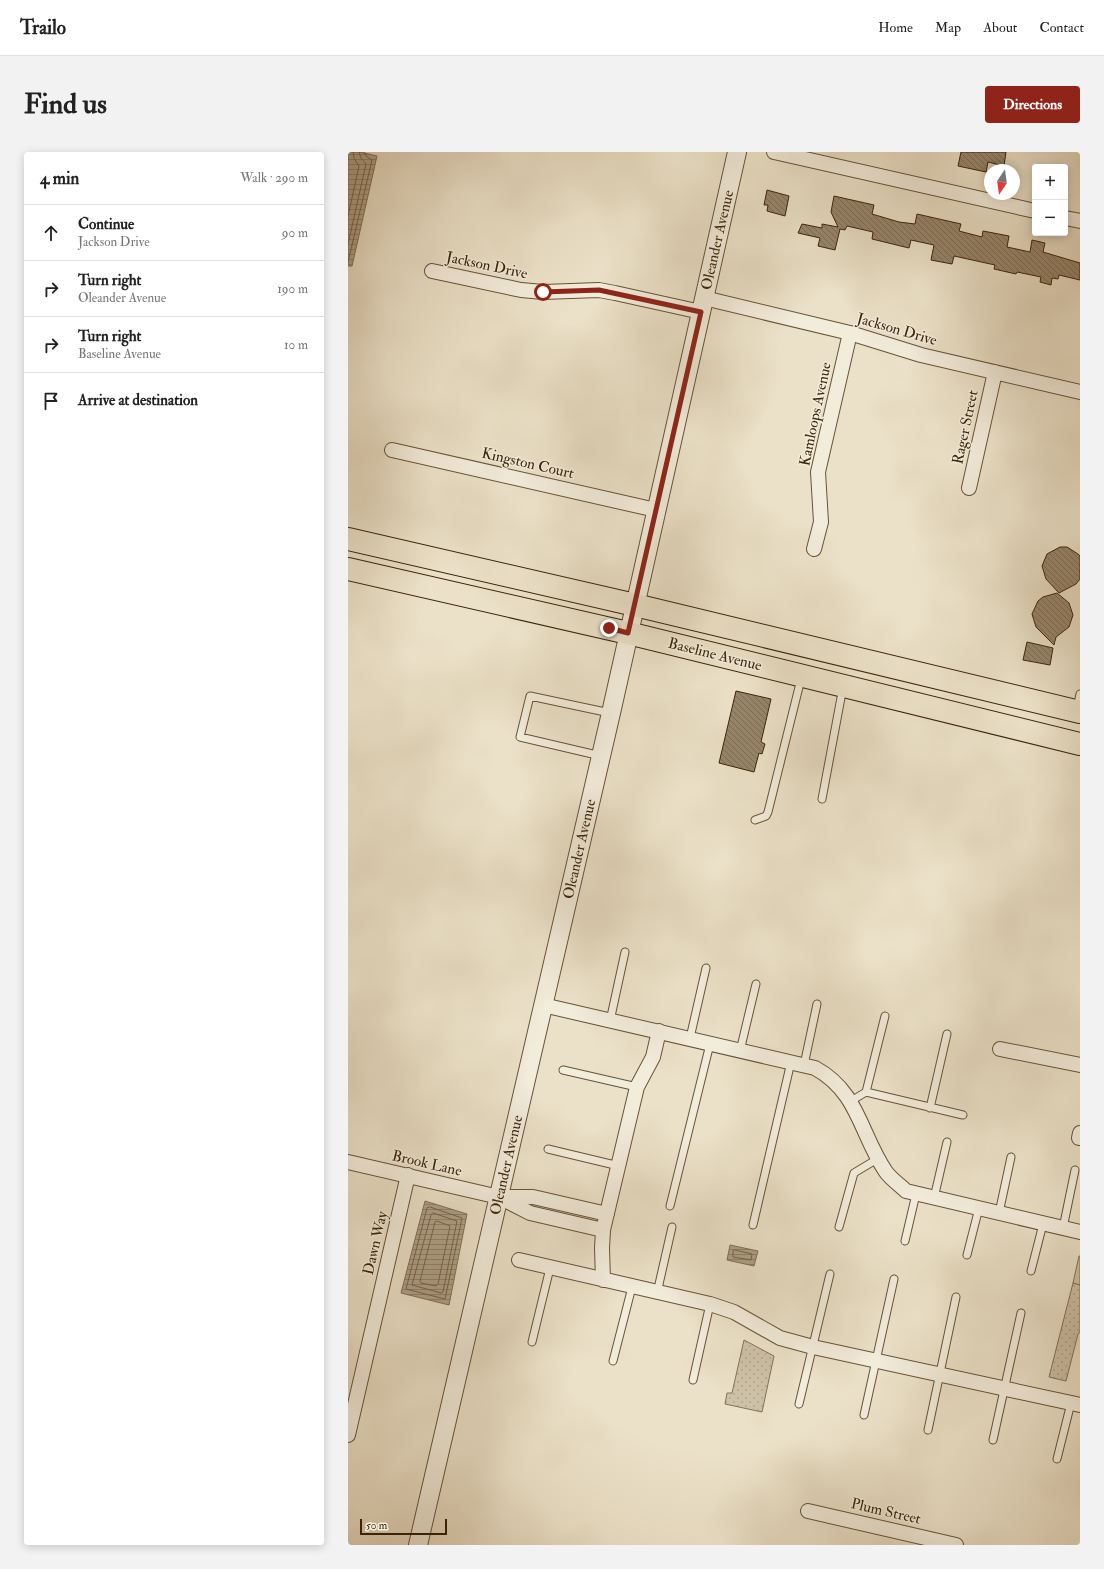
<!DOCTYPE html>
<html lang="en">
<head>
<meta charset="utf-8">
<style>
	:root { --surface:#fff; --page:#f2f2f2; --text:#222; --muted:#767676; --line:#e0e0e0; --accent:#8f2418 }
	body { margin:0; font-family:"IM FELL Double Pica",serif; background:var(--page); color:var(--text) }
	.controls { position:absolute; right:12px; top:12px; display:grid; overflow:hidden; border-radius:4px; box-shadow:0 2px 10px #0003 }
	.controls button { width:36px; height:36px; display:grid; place-items:center; padding:0; border:0; border-bottom:1px solid var(--line); background:var(--surface); color:var(--text); font:20px sans-serif }
	.compass { position:absolute; left:636px; top:12px; width:36px; height:36px; border-radius:50%; background:var(--surface); box-shadow:0 2px 10px #0003; rotate:193deg }
	.scale { position:absolute; left:12px; bottom:10px; width:87px; box-sizing:border-box; padding-left:4px; border:2px solid #3b2408; border-top:0; font-size:11px; line-height:14px; white-space:nowrap; color:#3b2408; -webkit-text-stroke:3px #f2ecdb; paint-order:stroke }
	.stop { position:absolute; width:12px; height:12px; margin:-9px; border:3px solid #8f2418; border-radius:50%; background:#fff }
	.stop.end { background:#8f2418; border-color:#fff; box-shadow:0 1px 4px #0008 }
	.list { margin:0; padding:0; list-style:none }
	h2 { display:flex; justify-content:space-between; align-items:center; height:52px; margin:0; padding:0 16px; font-size:17px }
	h2 small { font-size:13px; font-weight:400; color:var(--muted) }
	.list li { display:grid; grid-template-columns:26px 1fr auto; gap:12px; align-items:center; box-sizing:border-box; height:56px; padding:0 16px; border-top:1px solid var(--line) }
	.list b { display:block; font-size:15px; white-space:nowrap }
	.list p { margin:0; font-size:13px; white-space:nowrap; color:var(--muted) }
	.list em { font-size:13px; font-style:normal; color:var(--muted) }
	.icon { flex:none; width:22px; height:22px; fill:none; stroke:currentColor; stroke-width:2; stroke-linecap:round; stroke-linejoin:round }
	.map { position:relative; flex:none; width:732px; height:1393px; overflow:hidden; border-radius:4px }
	header { display:flex; align-items:center; gap:24px; box-sizing:border-box; height:56px; padding:0 20px; background:var(--surface); border-bottom:1px solid var(--line) }
	header strong { font-size:19px }
	nav { display:flex; gap:22px; margin-inline-start:auto; font-size:14px }
	.intro { display:flex; align-items:center; justify-content:space-between; box-sizing:border-box; height:96px; padding:0 24px }
	h1 { margin:0; font-size:28px }
	.button { padding:10px 18px; border-radius:4px; background:var(--accent); color:#fff; font-size:14px; font-weight:700 }
	main { display:flex; gap:24px; padding:0 24px }
	aside { flex:1; background:var(--surface); border-radius:4px; box-shadow:0 2px 10px #0003 }
	.map>svg:first-child { display:block }
	.park { fill:url(#park-dots); stroke:#847258 }
	.pitch { fill:#cdc1a7; stroke:#847258 }
	.water { fill:url(#water-rules); stroke:#816f54 }
	.lines { fill:none; stroke-linecap:round; stroke-linejoin:round }
	.shore { stroke:#756248; stroke-width:1 }
	.building { fill:url(#building-back-hatch); stroke:#3b2408 }
	.service-casing { stroke:#675338; stroke-width:9 }
	.minor-casing { stroke:#675338; stroke-width:16 }
	.tertiary-casing { stroke:#675338; stroke-width:20 }
	.primary-casing { stroke:#3b2408; stroke-width:24 }
	.service { stroke:#f2ecdb; stroke-width:7 }
	.minor { stroke:#f2ecdb; stroke-width:14 }
	.tertiary { stroke:#f2ecdb; stroke-width:18 }
	.primary { stroke:#ebe1c8; stroke-width:22 }
	.route { stroke:#8f2418; stroke-width:5 }
	.labels { text-anchor:middle; stroke-width:3; stroke-linejoin:round; paint-order:stroke }
	.street-label { font-size:15px; fill:#3b2408; stroke:#f2ecdb }
</style>
</head>
<body>
<header>
<strong>Trailo</strong>
<nav><a>Home</a><a>Map</a><a>About</a><a>Contact</a></nav>
</header>
<div class="intro"><h1>Find us</h1><a class="button">Directions</a></div>
<main>
<aside>
<h2>4 min<small>Walk · 290 m</small></h2>
<ul class="list">
<li><svg class="icon" aria-label="ahead" viewBox="0 0 24 24"><path d="M12 20V5M6 11l6-6 6 6"/></svg><div><b>Continue</b><p>Jackson Drive</p></div><em>90 m</em></li>
<li><svg class="icon" aria-label="right" viewBox="0 0 24 24"><path d="M7 20v-9h11M14 6l5 5-5 5"/></svg><div><b>Turn right</b><p>Oleander Avenue</p></div><em>190 m</em></li>
<li><svg class="icon" aria-label="right" viewBox="0 0 24 24"><path d="M7 20v-9h11M14 6l5 5-5 5"/></svg><div><b>Turn right</b><p>Baseline Avenue</p></div><em>10 m</em></li>
<li><svg class="icon" aria-label="arrive" viewBox="0 0 24 24"><path d="M6 21V4h12l-3 4 3 4H6"/></svg><div><b>Arrive at destination</b></div></li>
</ul>
</aside>
<div class="map">
<svg width="732" height="1393" viewBox="0 0 732 1393">
	<defs>
		<pattern id="park-dots" width="8" height="8" patternUnits="userSpaceOnUse"><rect width="8" height="8" fill="#cdc1a7"/><path d="M2 2h.1M6 6h.1" fill="none" stroke="#b1a68e" stroke-width="1.8" stroke-linecap="round"/></pattern>
		<pattern id="water-rules" width="6" height="5" patternUnits="userSpaceOnUse"><rect width="6" height="5" fill="#afa187"/><path d="M0 2.5h6" fill="none" stroke="#90836c"/></pattern>
		<pattern id="building-back-hatch" width="6" height="6" patternUnits="userSpaceOnUse"><rect width="6" height="6" fill="#97866c"/><path d="M-1 5l2 2M0 0l6 6M5-1l2 2" fill="none" stroke="#7c6d57"/></pattern>
	</defs>
	<rect width="100%" height="100%" fill="#ebe1c8"/>
	<filter id="stains"><feTurbulence type="fractalNoise" baseFrequency=".005" numOctaves="4"/><feColorMatrix values="0 0 0 0 .2 0 0 0 0 .09 0 0 0 0 .02 0 0 0 .5 -.17"/></filter>
	<radialGradient id="worn" r=".72"><stop offset=".6" stop-color="#630" stop-opacity="0"/><stop offset="1" stop-color="#630" stop-opacity=".3"/></radialGradient>
	<path class="park" d="M725,1131L732,1133V1180L730,1182L718,1229L701,1225Z
		M396,1188L426,1204L414,1260L377,1252L379,1241H384Z"/>
	<path class="pitch" d="M731,1104H732V1133L725,1131Z"/>
	<path class="water" d="M0,0H12L29,4L4,114H0Z
		M77,1049L119,1062L101,1153L53,1141Z
		M382,1093L410,1099L406,1114L379,1108Z"/>
	<g class="lines">
		<path class="shore" d="M0,64L11,14L6,6L5,0
			M0,92L18,12L13,6L11,0
			M0,110L24,8L18,4L16,0
			M82,1055L114,1066L97,1147L58,1137L79,1056Z
			M85,1061L109,1069L95,1140L93,1141L64,1133L83,1063Z
			M89,1069L102,1074L90,1132L88,1134L73,1131L72,1129L87,1070Z
			M387,1098L404,1102L403,1108L385,1105V1099Z"/>
	</g>
	<path class="building" d="M613,0H658L656,14L640,10L638,20L610,14Z
		M419,38L441,44L437,64L419,59L420,53H416Z
		M486,44L526,53L524,62L551,70L567,72L569,62L613,72L611,79L634,85L635,79L661,84L659,95L682,100L684,88L697,91L695,100L732,111V128L711,123L710,127L704,126L703,133L692,130L693,125L669,120L668,122L646,117L647,113L606,104L604,112L583,108L586,93L563,88L561,96L524,87L525,80L499,74L497,78L492,77L487,98L470,94L472,86L450,81L454,72L474,76V72L490,75L483,60Z
		M712,395H719L730,402L732,404V427L728,432L711,441L698,427L694,414L699,402Z
		M709,441L721,451L725,463L721,475L708,485L706,493L688,475L684,462L690,449L695,445Z
		M679,490L705,496L702,513L675,508Z
		M388,539L423,547L413,590L417,592L414,602L411,601L406,620L371,611Z"/>
	<g class="lines">
		<defs>
			<path id="service" d="M729,557L732,542
				M253,604L172,585L182,544L262,561
				M474,647L495,535
				M407,668L418,664L420,660L453,527
				M262,869L277,800
				M342,886L358,816
				M392,899L408,832
				M456,913L469,852
				M215,918L289,935
				M518,940L537,864
				M503,949L518,940L615,963
				M582,956L599,882
				M200,997L271,1014
				M586,1046L599,990
				M322,1054L362,892
				M651,1061L663,1005
				M405,1073L443,910
				M491,1075L506,1021L531,1006
				M715,1076L727,1018
				M557,1089L568,1042
				M619,1103L631,1056
				M683,1119L695,1072
				M309,1141L324,1075
				M184,1190L202,1116
				M265,1209L284,1135
				M345,1228L362,1152
				M451,1252L482,1122
				M516,1263L546,1127
				M580,1278L608,1145
				M645,1288L673,1161
				M709,1307L723,1251"/>
			<path id="minor" d="M426,0L687,59
				M717,66L732,69
				M84,119L173,138L195,140L251,138L267,141L353,160
				M356,146L502,181L573,203L732,240
				M44,298L308,358
				M621,336L647,220
				M466,397L473,370L470,320L502,181
				M195,853L467,916C511,940 512,982 538,1020C543,1027 552,1033 558,1039L732,1080
				M652,897L732,913
				M731,986L732,981
				M0,1010L151,1045H185L259,1062
				M153,1046L182,1061L255,1078
				M171,1108L362,1152L386,1160L432,1186L465,1195L732,1253
				M255,1128L254,1096L255,1078L289,935L305,905L311,879
				M0,1283L60,1023
				M460,1359L608,1393"/>
			<path id="tertiary" d="M70,1393L263,561L389,0"/>
			<path id="primary" d="M0,387L287,453L732,560
				M0,417L280,481L732,592"/>
		</defs>
		<use href="#service" class="service-casing"/>
		<use href="#minor" class="minor-casing"/>
		<use href="#tertiary" class="tertiary-casing"/>
		<use href="#primary" class="primary-casing"/>
		<use href="#service" class="service"/>
		<use href="#minor" class="minor"/>
		<use href="#tertiary" class="tertiary"/>
		<use href="#primary" class="primary"/>
	</g>
	<g class="lines">
		<path class="route" d="M195,140L251,138L353,160L280,481L261,476"/>
	</g>
	<g class="labels">
		<g class="street-label">
			<text transform="translate(369 88) rotate(-77)" y="5">Oleander Avenue</text>
			<text transform="translate(139 113) rotate(12)" y="5">Jackson Drive</text>
			<text transform="translate(549 177) rotate(16)" y="5">Jackson Drive</text>
			<text transform="translate(467 262) rotate(-78)" y="5">Kamloops Avenue</text>
			<text transform="translate(617 275) rotate(-78)" y="5">Rager Street</text>
			<text transform="translate(180 311) rotate(13)" y="5">Kingston Court</text>
			<text transform="translate(367 502) rotate(14)" y="5">Baseline Avenue</text>
			<text transform="translate(231 697) rotate(-77)" y="5">Oleander Avenue</text>
			<text transform="translate(79 1011) rotate(13)" y="5">Brook Lane</text>
			<text transform="translate(158 1013) rotate(-77)" y="5">Oleander Avenue</text>
			<text transform="translate(27 1091) rotate(-77)" y="5">Dawn Way</text>
			<text transform="translate(538 1359) rotate(13)" y="5">Plum Street</text>
		</g>
	</g>
	<rect width="100%" height="100%" filter="url(#stains)"/>
	<rect width="100%" height="100%" fill="url(#worn)"/>
</svg>
<div class="controls">
<button>+</button>
<button>−</button>
</div>
<svg class="compass" viewBox="-18 -18 36 36"><path d="M0-13l5 13h-10z" fill="#e53935"/><path d="M0 13l5-13h-10z" fill="#767676"/></svg>
<div class="scale">50 m</div>
<div class="stop" style="left:195px;top:140px"></div>
<div class="stop end" style="left:261px;top:476px"></div>
</div>
</main>
</body>
</html>
